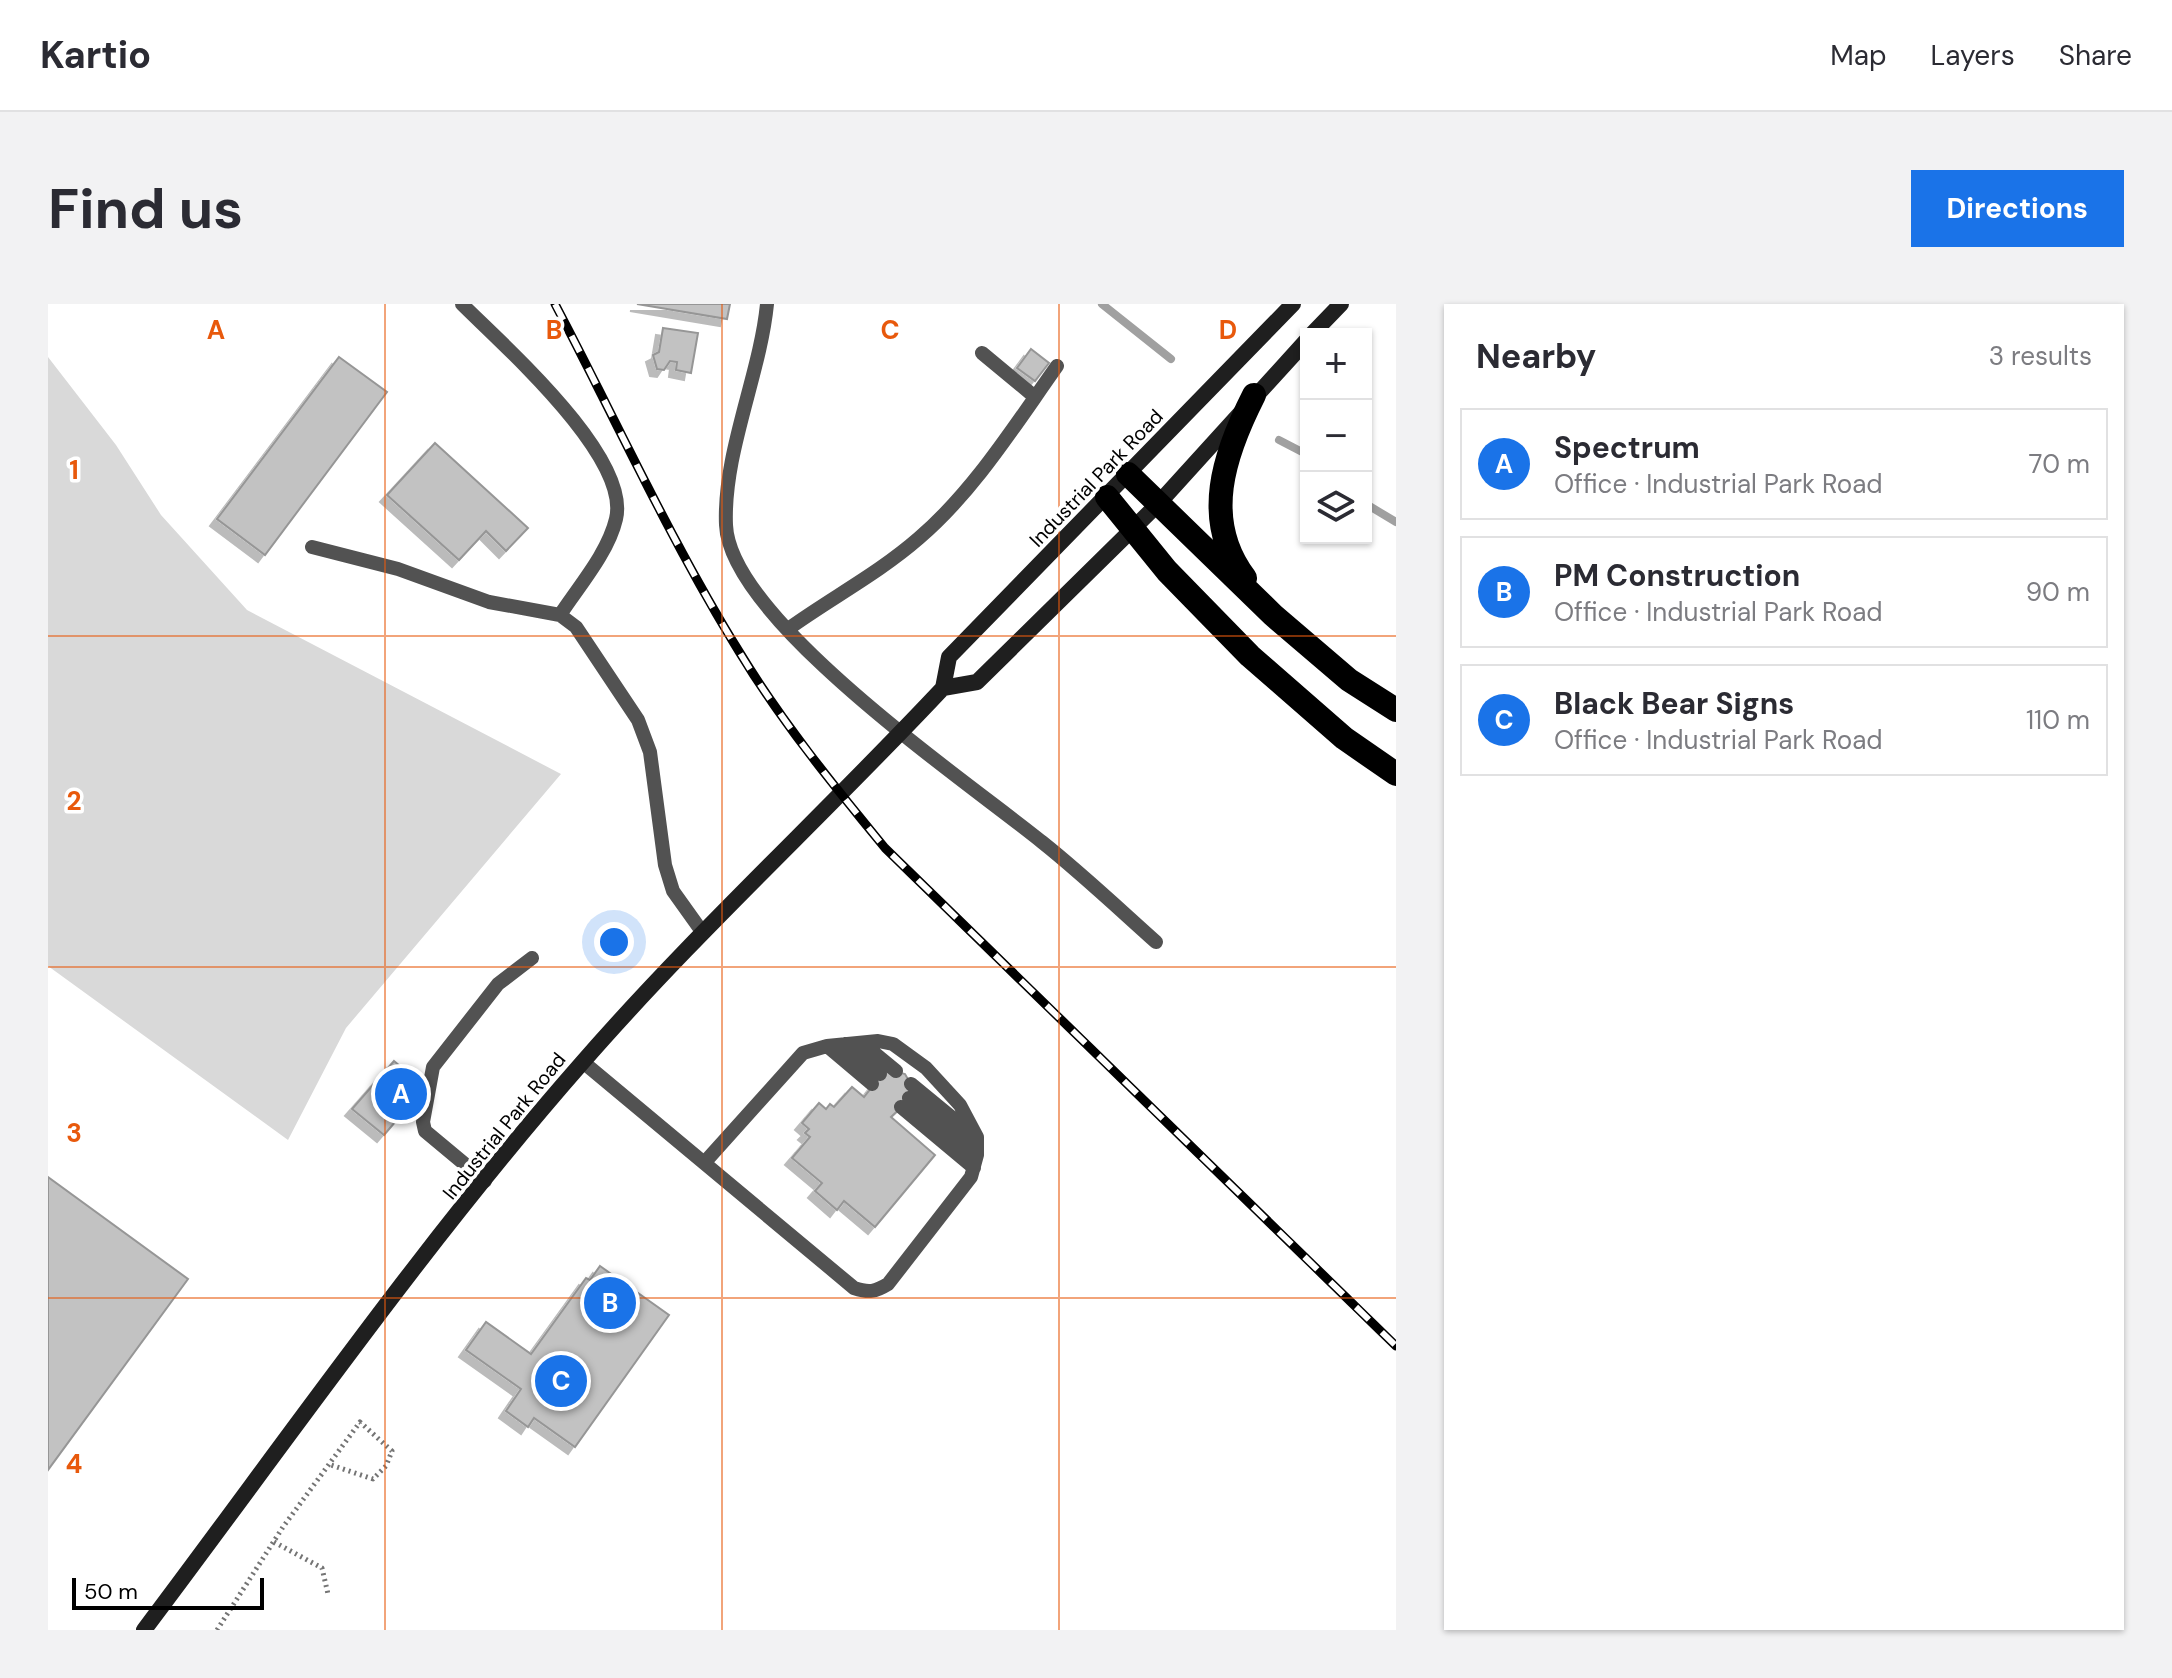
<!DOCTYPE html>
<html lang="en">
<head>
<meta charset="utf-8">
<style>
	:root { --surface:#fff; --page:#f2f2f3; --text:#2b2b33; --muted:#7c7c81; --line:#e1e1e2; --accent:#1a73e8 }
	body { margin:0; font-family:"DM Sans",sans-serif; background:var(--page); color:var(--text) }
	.controls { position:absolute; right:24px; top:24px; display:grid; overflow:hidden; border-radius:0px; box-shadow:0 2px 6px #0004 }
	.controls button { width:72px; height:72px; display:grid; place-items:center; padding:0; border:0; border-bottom:2px solid var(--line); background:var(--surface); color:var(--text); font:40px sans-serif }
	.scale { position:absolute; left:24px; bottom:20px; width:192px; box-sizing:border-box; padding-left:8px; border:4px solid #000; border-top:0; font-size:22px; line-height:28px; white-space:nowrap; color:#000; -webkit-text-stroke:6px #fff; paint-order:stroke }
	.you { position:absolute; left:566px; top:638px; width:28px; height:28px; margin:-20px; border:6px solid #fff; border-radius:50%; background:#1a73e8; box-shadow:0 0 0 12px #1a73e833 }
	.badge { display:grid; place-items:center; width:52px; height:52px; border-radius:50%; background:var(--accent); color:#fff; font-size:26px; font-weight:700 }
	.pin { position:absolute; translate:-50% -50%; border:4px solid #fff; box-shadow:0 2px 8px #0006 }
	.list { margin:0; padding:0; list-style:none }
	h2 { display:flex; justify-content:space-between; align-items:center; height:104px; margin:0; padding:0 32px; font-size:34px }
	h2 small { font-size:26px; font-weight:400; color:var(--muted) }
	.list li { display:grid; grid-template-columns:52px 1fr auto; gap:24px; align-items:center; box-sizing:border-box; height:112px; margin:0 16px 16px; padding:0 16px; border:2px solid var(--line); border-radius:0px }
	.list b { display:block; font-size:30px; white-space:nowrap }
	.list p { margin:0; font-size:26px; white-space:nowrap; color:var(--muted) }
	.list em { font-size:26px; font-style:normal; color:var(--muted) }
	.icon { flex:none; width:44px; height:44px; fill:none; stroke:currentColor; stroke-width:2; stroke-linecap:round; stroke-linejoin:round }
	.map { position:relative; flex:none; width:1348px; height:1326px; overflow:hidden; border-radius:0px }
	header { display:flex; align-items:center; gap:48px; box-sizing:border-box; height:112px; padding:0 40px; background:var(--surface); border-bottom:2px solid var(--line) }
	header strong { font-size:38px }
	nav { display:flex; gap:44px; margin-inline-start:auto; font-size:28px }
	.intro { display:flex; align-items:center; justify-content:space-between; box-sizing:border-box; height:192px; padding:0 48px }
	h1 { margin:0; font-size:56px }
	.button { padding:20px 36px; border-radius:0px; background:var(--accent); color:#fff; font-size:28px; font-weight:700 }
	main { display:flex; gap:48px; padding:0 48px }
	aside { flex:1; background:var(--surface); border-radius:0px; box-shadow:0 2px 6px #0004 }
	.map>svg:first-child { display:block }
	.green { fill:#d9d9d9 }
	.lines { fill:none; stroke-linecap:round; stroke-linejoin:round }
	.stream { stroke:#a0a0a0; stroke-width:8 }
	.building { fill:#c2c2c2; stroke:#969696; stroke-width:2; filter:url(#shadow) }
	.path { stroke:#747474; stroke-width:5; stroke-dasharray:2 4; stroke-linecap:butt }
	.lane { stroke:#525252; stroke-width:14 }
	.secondary { stroke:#1f1f1f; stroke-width:16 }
	.highway { stroke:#000; stroke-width:24 }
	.rail-casing { stroke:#000; stroke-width:9 }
	.rail { stroke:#fff; stroke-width:6; stroke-dasharray:18; stroke-linecap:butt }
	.grid { fill:none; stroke:#e8590c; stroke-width:2; stroke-opacity:0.55 }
	.labels { text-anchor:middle; stroke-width:7; stroke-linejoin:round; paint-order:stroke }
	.street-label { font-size:20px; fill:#000; stroke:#fff }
	.grid-label { font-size:26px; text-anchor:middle; font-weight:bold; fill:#e8590c; stroke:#fff; stroke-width:7; stroke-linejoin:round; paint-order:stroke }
</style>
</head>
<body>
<header>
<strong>Kartio</strong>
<nav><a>Map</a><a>Layers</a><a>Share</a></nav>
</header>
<div class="intro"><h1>Find us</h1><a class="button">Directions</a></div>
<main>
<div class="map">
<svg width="1348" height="1326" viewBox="0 0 1348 1326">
	<defs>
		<filter id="shadow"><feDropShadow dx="-7" dy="7" stdDeviation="0" flood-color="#0004"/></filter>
	</defs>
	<rect width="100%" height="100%" fill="#fff"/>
	<path class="green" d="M0,53L68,141L113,211L199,306L513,470L298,724L240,836L0,662Z"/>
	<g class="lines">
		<path class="stream" d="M1054,0L1123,55
			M1231,136L1258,150
			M1318,200L1348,218"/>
	</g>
	<path class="building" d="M589,0H682L679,15Z
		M615,24L650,29L643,69L628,66L629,58L622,57L616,66L609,65L605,51L611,48Z
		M983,45L1001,59L987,77L969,64Z
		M291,53L339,88L217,251L169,215Z
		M387,139L480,224L458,247L438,227L411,256L339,191Z
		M346,757L377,783L336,831L304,805Z
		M838,765L857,770L865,784L858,799L843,813L887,851L827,923L796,897L789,906L767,887L774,879L744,854L762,833L757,829L761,825L754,819L771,799L778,805L782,800L786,803L804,783L816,793Z
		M0,873L140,975L0,1166Z
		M552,962L621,1011L527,1143L486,1114L480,1123L458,1107L473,1085L418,1046L438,1018L483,1050L538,974L542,976Z"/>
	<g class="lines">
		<path class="path" d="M226,1238L274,1264L280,1290
			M169,1326L235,1223L312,1118L344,1147L338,1162L325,1175L283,1161"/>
		<path class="lane" d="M414,0C456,42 583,153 568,215C560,249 531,282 512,311
			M719,0C712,71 675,149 678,221C682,316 920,478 994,538C1033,569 1070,604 1108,638
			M934,49L987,93
			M264,243L350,265L441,298L512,311L528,323L590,416L602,448L617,561L625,587L655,629
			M740,325C783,294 831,269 871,234C926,187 967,121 1009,62
			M814,739L848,767
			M797,740L832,770
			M779,742L824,780
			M535,758L806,984C821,989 827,988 840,980L923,873L929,851V833L912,801L878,764L845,740L830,737L779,742L755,749L657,858
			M863,780L925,831
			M861,794L929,850
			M853,803L926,864
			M437,877L377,827L375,818L385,763L450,680L484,654"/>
		<path class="secondary" d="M1264,30L1293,0
			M895,384L929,378L1110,200L1258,37
			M96,1326C239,1136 376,939 533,760C647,629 776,511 895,384L901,353L1245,0"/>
		<path class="highway" d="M1080,170L1225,311L1301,376L1348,406
			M1059,193L1119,267L1202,352L1296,434L1348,470
			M1197,274C1153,216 1176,150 1206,91"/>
		<defs>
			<path id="rail" d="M507,0C568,116 623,238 692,349C734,418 786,482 837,544L1348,1042"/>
		</defs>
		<use href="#rail" class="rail-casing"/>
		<use href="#rail" class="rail"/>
	</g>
	<path class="grid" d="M337,0V1326M674,0V1326M1011,0V1326M0,332H1348M0,663H1348M0,994H1348"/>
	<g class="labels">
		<g class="street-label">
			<text transform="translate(1048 174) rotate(-46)" y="7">Industrial Park Road</text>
			<text transform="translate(456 822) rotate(-51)" y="7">Industrial Park Road</text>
		</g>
	</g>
	<g class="grid-label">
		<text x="168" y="35">A</text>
		<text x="506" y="35">B</text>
		<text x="842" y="35">C</text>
		<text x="1180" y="35">D</text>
		<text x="26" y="175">1</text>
		<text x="26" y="506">2</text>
		<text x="26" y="838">3</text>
		<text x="26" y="1169">4</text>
	</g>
</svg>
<div class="controls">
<button>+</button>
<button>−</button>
<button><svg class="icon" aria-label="layers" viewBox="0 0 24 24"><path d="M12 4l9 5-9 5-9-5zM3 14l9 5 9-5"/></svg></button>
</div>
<div class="scale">50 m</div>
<div class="you"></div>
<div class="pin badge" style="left:353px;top:790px">A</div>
<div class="pin badge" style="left:562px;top:999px">B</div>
<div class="pin badge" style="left:513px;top:1077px">C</div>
</div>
<aside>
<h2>Nearby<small>3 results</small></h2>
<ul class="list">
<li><span class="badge">A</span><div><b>Spectrum</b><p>Office · Industrial Park Road</p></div><em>70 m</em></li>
<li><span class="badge">B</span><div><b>PM Construction</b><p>Office · Industrial Park Road</p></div><em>90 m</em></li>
<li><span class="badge">C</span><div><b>Black Bear Signs</b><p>Office · Industrial Park Road</p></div><em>110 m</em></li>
</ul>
</aside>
</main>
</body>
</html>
